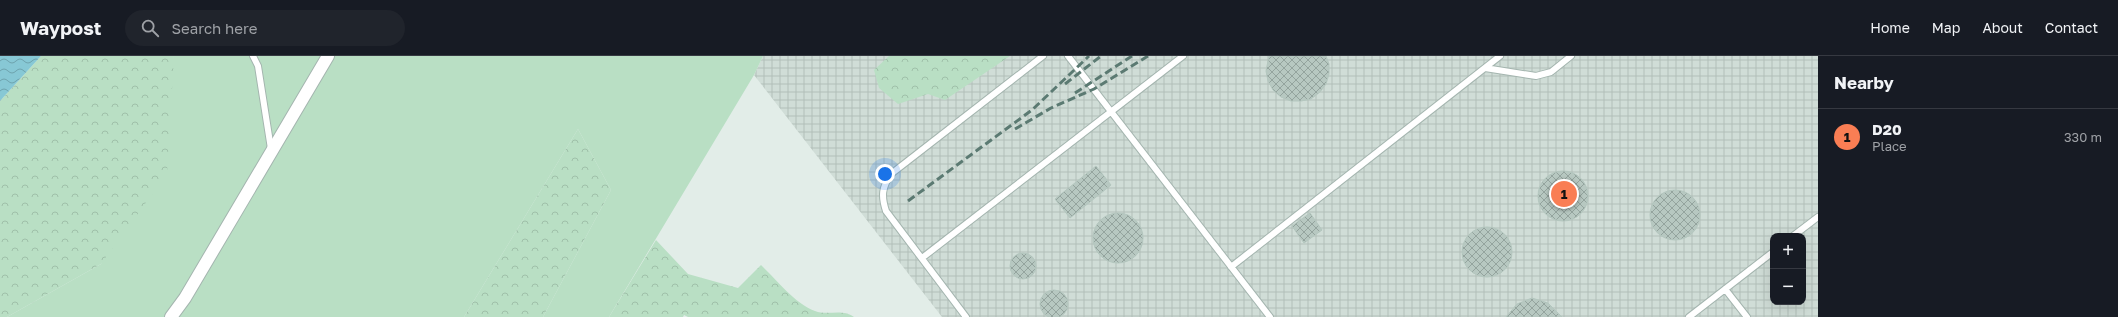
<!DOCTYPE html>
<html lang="en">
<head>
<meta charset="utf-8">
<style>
	:root { --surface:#171b24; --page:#20242c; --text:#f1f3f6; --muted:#9ea1a6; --line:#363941; --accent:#f97e54 }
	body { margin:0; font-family:"Golos Text",sans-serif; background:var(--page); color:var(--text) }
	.controls { position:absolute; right:12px; bottom:12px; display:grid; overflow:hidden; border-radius:8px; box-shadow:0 4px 16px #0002 }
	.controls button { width:36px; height:36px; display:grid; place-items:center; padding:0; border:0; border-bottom:1px solid var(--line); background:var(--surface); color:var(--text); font:20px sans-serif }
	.you { position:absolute; left:885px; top:118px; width:14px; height:14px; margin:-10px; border:3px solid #fff; border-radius:50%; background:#1a73e8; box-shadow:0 0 0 6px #1a73e833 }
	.badge { display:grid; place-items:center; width:26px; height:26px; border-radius:50%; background:var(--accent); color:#111; font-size:13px; font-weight:700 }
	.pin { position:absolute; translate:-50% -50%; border:2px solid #fff; box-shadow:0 1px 4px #0006 }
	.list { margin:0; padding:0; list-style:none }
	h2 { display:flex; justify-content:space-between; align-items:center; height:52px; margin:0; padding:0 16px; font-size:17px }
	h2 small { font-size:13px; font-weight:400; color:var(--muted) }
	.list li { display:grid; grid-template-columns:26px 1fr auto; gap:12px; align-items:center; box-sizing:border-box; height:56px; padding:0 16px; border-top:1px solid var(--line) }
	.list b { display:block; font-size:15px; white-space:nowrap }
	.list p { margin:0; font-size:13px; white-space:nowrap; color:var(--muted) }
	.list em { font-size:13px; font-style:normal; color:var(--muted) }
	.icon { flex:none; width:22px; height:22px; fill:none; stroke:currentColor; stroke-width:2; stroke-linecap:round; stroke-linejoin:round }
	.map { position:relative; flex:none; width:1818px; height:261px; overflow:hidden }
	header { display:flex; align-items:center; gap:24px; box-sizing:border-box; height:56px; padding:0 20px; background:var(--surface); border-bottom:1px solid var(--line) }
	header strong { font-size:19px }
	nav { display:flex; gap:22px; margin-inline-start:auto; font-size:14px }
	.search { width:280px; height:36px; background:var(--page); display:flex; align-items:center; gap:10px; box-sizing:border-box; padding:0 14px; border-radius:22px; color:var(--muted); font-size:15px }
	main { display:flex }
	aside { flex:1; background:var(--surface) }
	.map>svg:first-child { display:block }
	.industrial { fill:url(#industrial-grid); fill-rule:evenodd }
	.green { fill:#b9dfc4 }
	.forest { fill:url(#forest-crowns) }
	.water { fill:url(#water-waves) }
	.building { fill:url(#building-cross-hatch); stroke:#b4c7bf }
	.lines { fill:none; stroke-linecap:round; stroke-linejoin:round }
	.service-casing { stroke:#a4b5af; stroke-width:8 }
	.minor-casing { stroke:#a4b5af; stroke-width:14 }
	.service { stroke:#fff; stroke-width:6 }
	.minor { stroke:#fff; stroke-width:12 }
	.rail { stroke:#5b7a72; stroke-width:3; stroke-dasharray:8 4; stroke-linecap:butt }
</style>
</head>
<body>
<header>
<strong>Waypost</strong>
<div class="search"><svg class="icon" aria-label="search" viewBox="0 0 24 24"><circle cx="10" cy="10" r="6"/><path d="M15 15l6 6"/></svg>Search here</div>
<nav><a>Home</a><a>Map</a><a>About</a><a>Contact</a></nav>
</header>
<main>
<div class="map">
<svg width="1818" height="261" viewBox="0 0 1818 261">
	<defs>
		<pattern id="industrial-grid" width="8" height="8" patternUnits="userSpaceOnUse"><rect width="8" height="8" fill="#d0ddd7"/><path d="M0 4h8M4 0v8" fill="none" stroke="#b2bfb9"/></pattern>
		<pattern id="forest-crowns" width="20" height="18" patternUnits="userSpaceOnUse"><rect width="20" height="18" fill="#b9dfc4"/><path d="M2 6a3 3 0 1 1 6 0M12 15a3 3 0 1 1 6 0" fill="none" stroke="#9fc0a9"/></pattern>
		<pattern id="water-waves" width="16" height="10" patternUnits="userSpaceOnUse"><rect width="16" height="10" fill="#87c8d5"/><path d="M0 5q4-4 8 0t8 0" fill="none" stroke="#6ea4ae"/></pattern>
		<pattern id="building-cross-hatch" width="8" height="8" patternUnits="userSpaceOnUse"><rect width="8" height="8" fill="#b7c8c1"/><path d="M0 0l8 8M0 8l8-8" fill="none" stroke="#94a49e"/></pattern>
	</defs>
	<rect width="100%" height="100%" fill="#e2ede8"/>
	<path class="industrial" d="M763,0H1818V261H942L754,19ZM1773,180H1803V246H1773Z"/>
	<path class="green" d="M174,0H763L754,19L609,261H543L611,134L578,73L464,261H7L101,208Z"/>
	<path class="forest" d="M41,0H174L167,118L101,208L7,261H0V45Z
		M889,0H1010L945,44L928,38L898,48L879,32L874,14Z
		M578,73L611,134L543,261H464Z
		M656,184L688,218L738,232L761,209C777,224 794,247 815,255C828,260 842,252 854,261H688L684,259L683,261H609Z"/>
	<path class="water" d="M0,0H41L0,45Z"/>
	<path class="building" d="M1269,0H1326L1329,8V18L1326,28L1320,36L1311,43L1301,45H1291L1281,41L1273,34L1268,25L1266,15Z
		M1096,110L1111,129L1070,162L1055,143Z
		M1538 140a25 25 0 1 1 50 0a25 25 0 1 1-50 0Z
		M1650 159a25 25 0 1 1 50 0a25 25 0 1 1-50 0Z
		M1093 182a25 25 0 1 1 50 0a25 25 0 1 1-50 0Z
		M1310,157L1322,174L1304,187L1292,170Z
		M1462 196a25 25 0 1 1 50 0a25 25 0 1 1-50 0Z
		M1010 210a13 13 0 1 1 26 0a13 13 0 1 1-26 0Z
		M1040 248a14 14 0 1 1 28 0a14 14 0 1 1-28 0Z
		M1532,242L1548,247L1562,261H1506L1517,248Z"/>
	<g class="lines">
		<defs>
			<path id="service" d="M253,0L258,10L271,93
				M1068,0L1270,261
				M1485,12L1536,20L1551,16L1571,0
				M1793,180L1818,161
				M922,202L1183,0
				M1231,211L1500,0
				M1725,233L1747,261
				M966,261L886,155C881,140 882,131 891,118L1043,0
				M1689,261L1773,196"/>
			<path id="minor" d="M171,261L185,242L328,0"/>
		</defs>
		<use href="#service" class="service-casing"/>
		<use href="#minor" class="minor-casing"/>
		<use href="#service" class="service"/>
		<use href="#minor" class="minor"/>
		<path class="rail" d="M1065,28L1101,0
			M1075,37L1132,0
			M1015,73L1051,52L1094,33L1148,0
			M908,145L1032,54L1089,0"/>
	</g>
</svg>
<div class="controls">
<button>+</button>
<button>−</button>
</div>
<div class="you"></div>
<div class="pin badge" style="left:1564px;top:138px">1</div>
</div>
<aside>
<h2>Nearby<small></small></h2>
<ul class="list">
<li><span class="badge">1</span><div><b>D20</b><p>Place</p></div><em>330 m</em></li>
</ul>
</aside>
</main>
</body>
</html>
